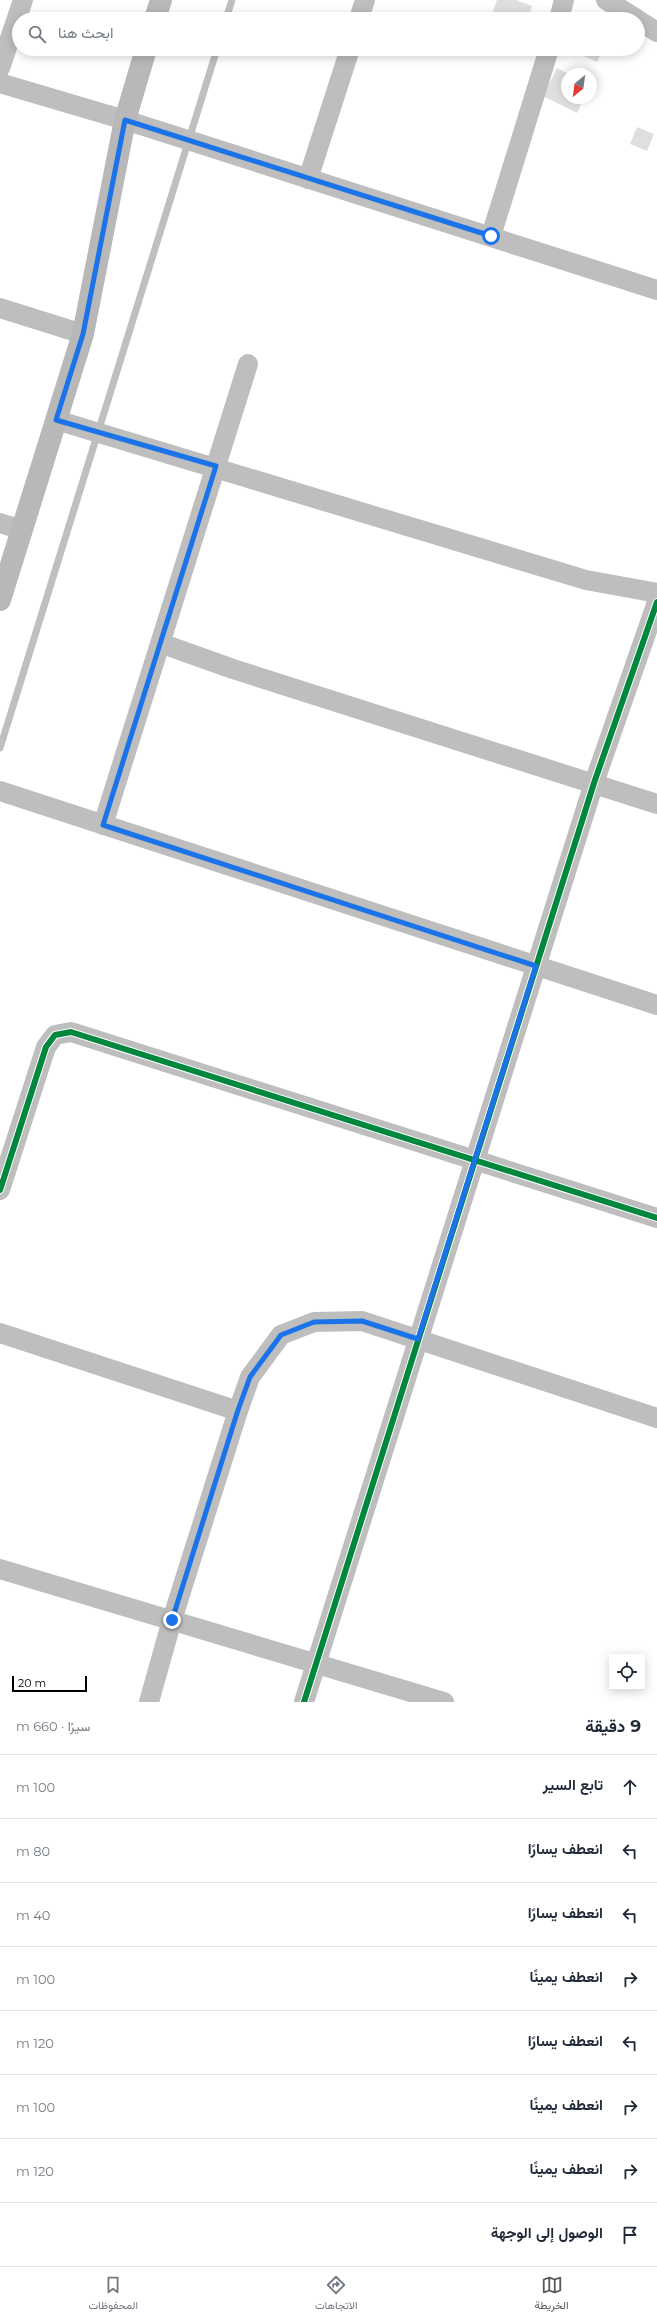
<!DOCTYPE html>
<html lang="ar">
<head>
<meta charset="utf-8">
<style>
	:root { --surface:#fff; --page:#f2f2f3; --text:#1f2937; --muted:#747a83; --line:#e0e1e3; --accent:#595959 }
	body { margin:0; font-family:Montserrat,Vazirmatn,sans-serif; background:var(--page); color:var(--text); direction:rtl }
	.controls { position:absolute; right:12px; bottom:12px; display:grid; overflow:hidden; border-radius:0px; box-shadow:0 2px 10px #0003 }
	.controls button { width:36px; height:36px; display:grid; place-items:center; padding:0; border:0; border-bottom:1px solid var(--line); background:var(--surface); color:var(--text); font:20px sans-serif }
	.compass { position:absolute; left:561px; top:68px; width:36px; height:36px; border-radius:50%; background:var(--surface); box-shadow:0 2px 10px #0003; rotate:209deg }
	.scale { position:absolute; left:12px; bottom:10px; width:75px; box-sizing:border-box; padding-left:4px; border:2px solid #000; border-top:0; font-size:11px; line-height:14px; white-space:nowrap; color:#000; -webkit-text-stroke:3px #fff; paint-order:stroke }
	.stop { position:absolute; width:12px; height:12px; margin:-9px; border:3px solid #1a73e8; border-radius:50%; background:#fff }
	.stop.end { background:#1a73e8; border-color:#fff; box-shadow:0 1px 4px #0008 }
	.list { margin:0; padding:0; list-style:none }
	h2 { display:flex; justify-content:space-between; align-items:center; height:52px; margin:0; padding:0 16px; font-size:17px }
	h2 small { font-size:13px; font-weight:400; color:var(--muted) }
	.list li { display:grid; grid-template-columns:26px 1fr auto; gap:12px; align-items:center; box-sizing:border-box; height:64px; padding:0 16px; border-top:1px solid var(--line) }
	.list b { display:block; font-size:15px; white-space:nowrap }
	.list em { font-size:13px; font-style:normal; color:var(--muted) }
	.icon { flex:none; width:22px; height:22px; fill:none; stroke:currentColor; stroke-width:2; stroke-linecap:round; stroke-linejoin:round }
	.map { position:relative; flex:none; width:657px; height:1702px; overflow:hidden; direction:ltr }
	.search { position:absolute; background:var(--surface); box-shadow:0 2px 10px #0003; left:12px; right:12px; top:12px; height:44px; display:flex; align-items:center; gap:10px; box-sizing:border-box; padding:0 14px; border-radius:22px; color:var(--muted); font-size:15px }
	.sheet { height:564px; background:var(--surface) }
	nav { display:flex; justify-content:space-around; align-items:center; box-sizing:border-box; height:56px; border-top:1px solid var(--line); background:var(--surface); font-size:11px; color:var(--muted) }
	nav a { display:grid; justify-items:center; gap:2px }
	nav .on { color:var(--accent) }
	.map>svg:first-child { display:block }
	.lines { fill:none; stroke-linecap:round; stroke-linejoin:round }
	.stream { stroke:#bfbfbf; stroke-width:7 }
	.building { fill:#dfdfdf }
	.street { stroke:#bebebe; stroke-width:20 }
	.secondary { stroke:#b8b8b8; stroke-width:22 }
	.cycleway-casing { stroke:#fff; stroke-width:8 }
	.cycleway { stroke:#00873e; stroke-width:6 }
	.route { stroke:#1a73e8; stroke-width:5 }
</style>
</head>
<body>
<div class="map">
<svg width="657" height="1702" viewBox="0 0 657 1702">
	<rect width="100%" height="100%" fill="#fff"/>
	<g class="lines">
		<path class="stream" d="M226,19L232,0
			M0,748L217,49"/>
	</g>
	<path class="building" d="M497,0H516L532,6L528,19H490Z
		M490,49H517L516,54H490Z
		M567,49H603L597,62Z
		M557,68L567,73V98H584L577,113L543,96Z
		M637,127L654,134L647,151L630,144Z"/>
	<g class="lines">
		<path class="street" d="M606,0L637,19
			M359,19L365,0
			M559,19L564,0
			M638,20L657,32
			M0,68L23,0
			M0,83L125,120L657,290
			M308,179L350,49
			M491,236L549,49
			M0,308L83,334
			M56,420L586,580L657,593
			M0,523L22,530
			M160,643L233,669L657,804
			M0,791L657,1005
			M103,825L248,364
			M0,1190L46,1047L55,1035L71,1032L657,1218
			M0,1333L238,1411
			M0,1569L444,1702
			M149,1702L172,1620L238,1411L250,1377L281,1335L314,1322L362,1321L657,1418
			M304,1702L594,783L657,602"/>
		<path class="secondary" d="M155,19L161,0
			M0,600L83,334L125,120L146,49"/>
		<defs>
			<path id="cycleway" d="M0,1190L46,1047L55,1035L71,1032L657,1218
				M304,1702L594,783L657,602"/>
		</defs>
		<use href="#cycleway" class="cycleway-casing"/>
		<use href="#cycleway" class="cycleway"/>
	</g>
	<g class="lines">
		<path class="route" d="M172,1620L238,1410L250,1377L281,1335L314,1322L362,1321L418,1339L536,966L103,825L216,466L56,420L83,334L125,120L491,236"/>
	</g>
</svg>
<div class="controls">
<button><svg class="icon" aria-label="locate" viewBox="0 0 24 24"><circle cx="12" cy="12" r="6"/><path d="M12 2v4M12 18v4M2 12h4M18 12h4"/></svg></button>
</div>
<svg class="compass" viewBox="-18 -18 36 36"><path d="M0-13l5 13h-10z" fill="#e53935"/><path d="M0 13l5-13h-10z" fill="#747a83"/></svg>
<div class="scale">20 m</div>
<div class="stop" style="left:491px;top:236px"></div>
<div class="stop end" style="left:172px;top:1620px"></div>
<div class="search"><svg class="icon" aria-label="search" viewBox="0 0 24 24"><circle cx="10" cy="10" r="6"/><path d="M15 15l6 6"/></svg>ابحث هنا</div>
</div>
<section class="sheet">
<h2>9 دقيقة<small>سيرًا · 660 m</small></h2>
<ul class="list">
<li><svg class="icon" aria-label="ahead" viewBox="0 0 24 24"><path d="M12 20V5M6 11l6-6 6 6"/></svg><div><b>تابع السير</b></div><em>100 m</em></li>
<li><svg class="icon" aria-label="left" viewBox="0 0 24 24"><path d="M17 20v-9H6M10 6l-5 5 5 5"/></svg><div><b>انعطف يسارًا</b></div><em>80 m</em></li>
<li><svg class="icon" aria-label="left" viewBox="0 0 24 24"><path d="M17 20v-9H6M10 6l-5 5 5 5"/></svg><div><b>انعطف يسارًا</b></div><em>40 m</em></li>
<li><svg class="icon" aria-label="right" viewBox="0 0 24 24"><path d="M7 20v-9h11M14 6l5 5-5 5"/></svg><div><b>انعطف يمينًا</b></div><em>100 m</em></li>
<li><svg class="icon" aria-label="left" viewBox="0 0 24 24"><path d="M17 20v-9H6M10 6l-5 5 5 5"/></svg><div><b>انعطف يسارًا</b></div><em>120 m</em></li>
<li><svg class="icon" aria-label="right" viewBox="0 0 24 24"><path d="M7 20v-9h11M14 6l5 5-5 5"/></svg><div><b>انعطف يمينًا</b></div><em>100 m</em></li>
<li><svg class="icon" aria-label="right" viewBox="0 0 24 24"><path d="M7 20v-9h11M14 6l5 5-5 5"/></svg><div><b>انعطف يمينًا</b></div><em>120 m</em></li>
<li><svg class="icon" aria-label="arrive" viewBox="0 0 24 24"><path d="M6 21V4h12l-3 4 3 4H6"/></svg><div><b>الوصول إلى الوجهة</b></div></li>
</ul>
</section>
<nav>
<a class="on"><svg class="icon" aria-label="map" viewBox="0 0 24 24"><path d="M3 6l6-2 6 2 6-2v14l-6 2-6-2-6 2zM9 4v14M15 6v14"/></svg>الخريطة</a>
<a><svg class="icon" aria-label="directions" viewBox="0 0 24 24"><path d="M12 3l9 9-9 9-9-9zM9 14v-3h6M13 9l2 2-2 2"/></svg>الاتجاهات</a>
<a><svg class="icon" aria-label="saved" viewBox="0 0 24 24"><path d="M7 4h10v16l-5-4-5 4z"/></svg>المحفوظات</a>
</nav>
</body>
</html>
